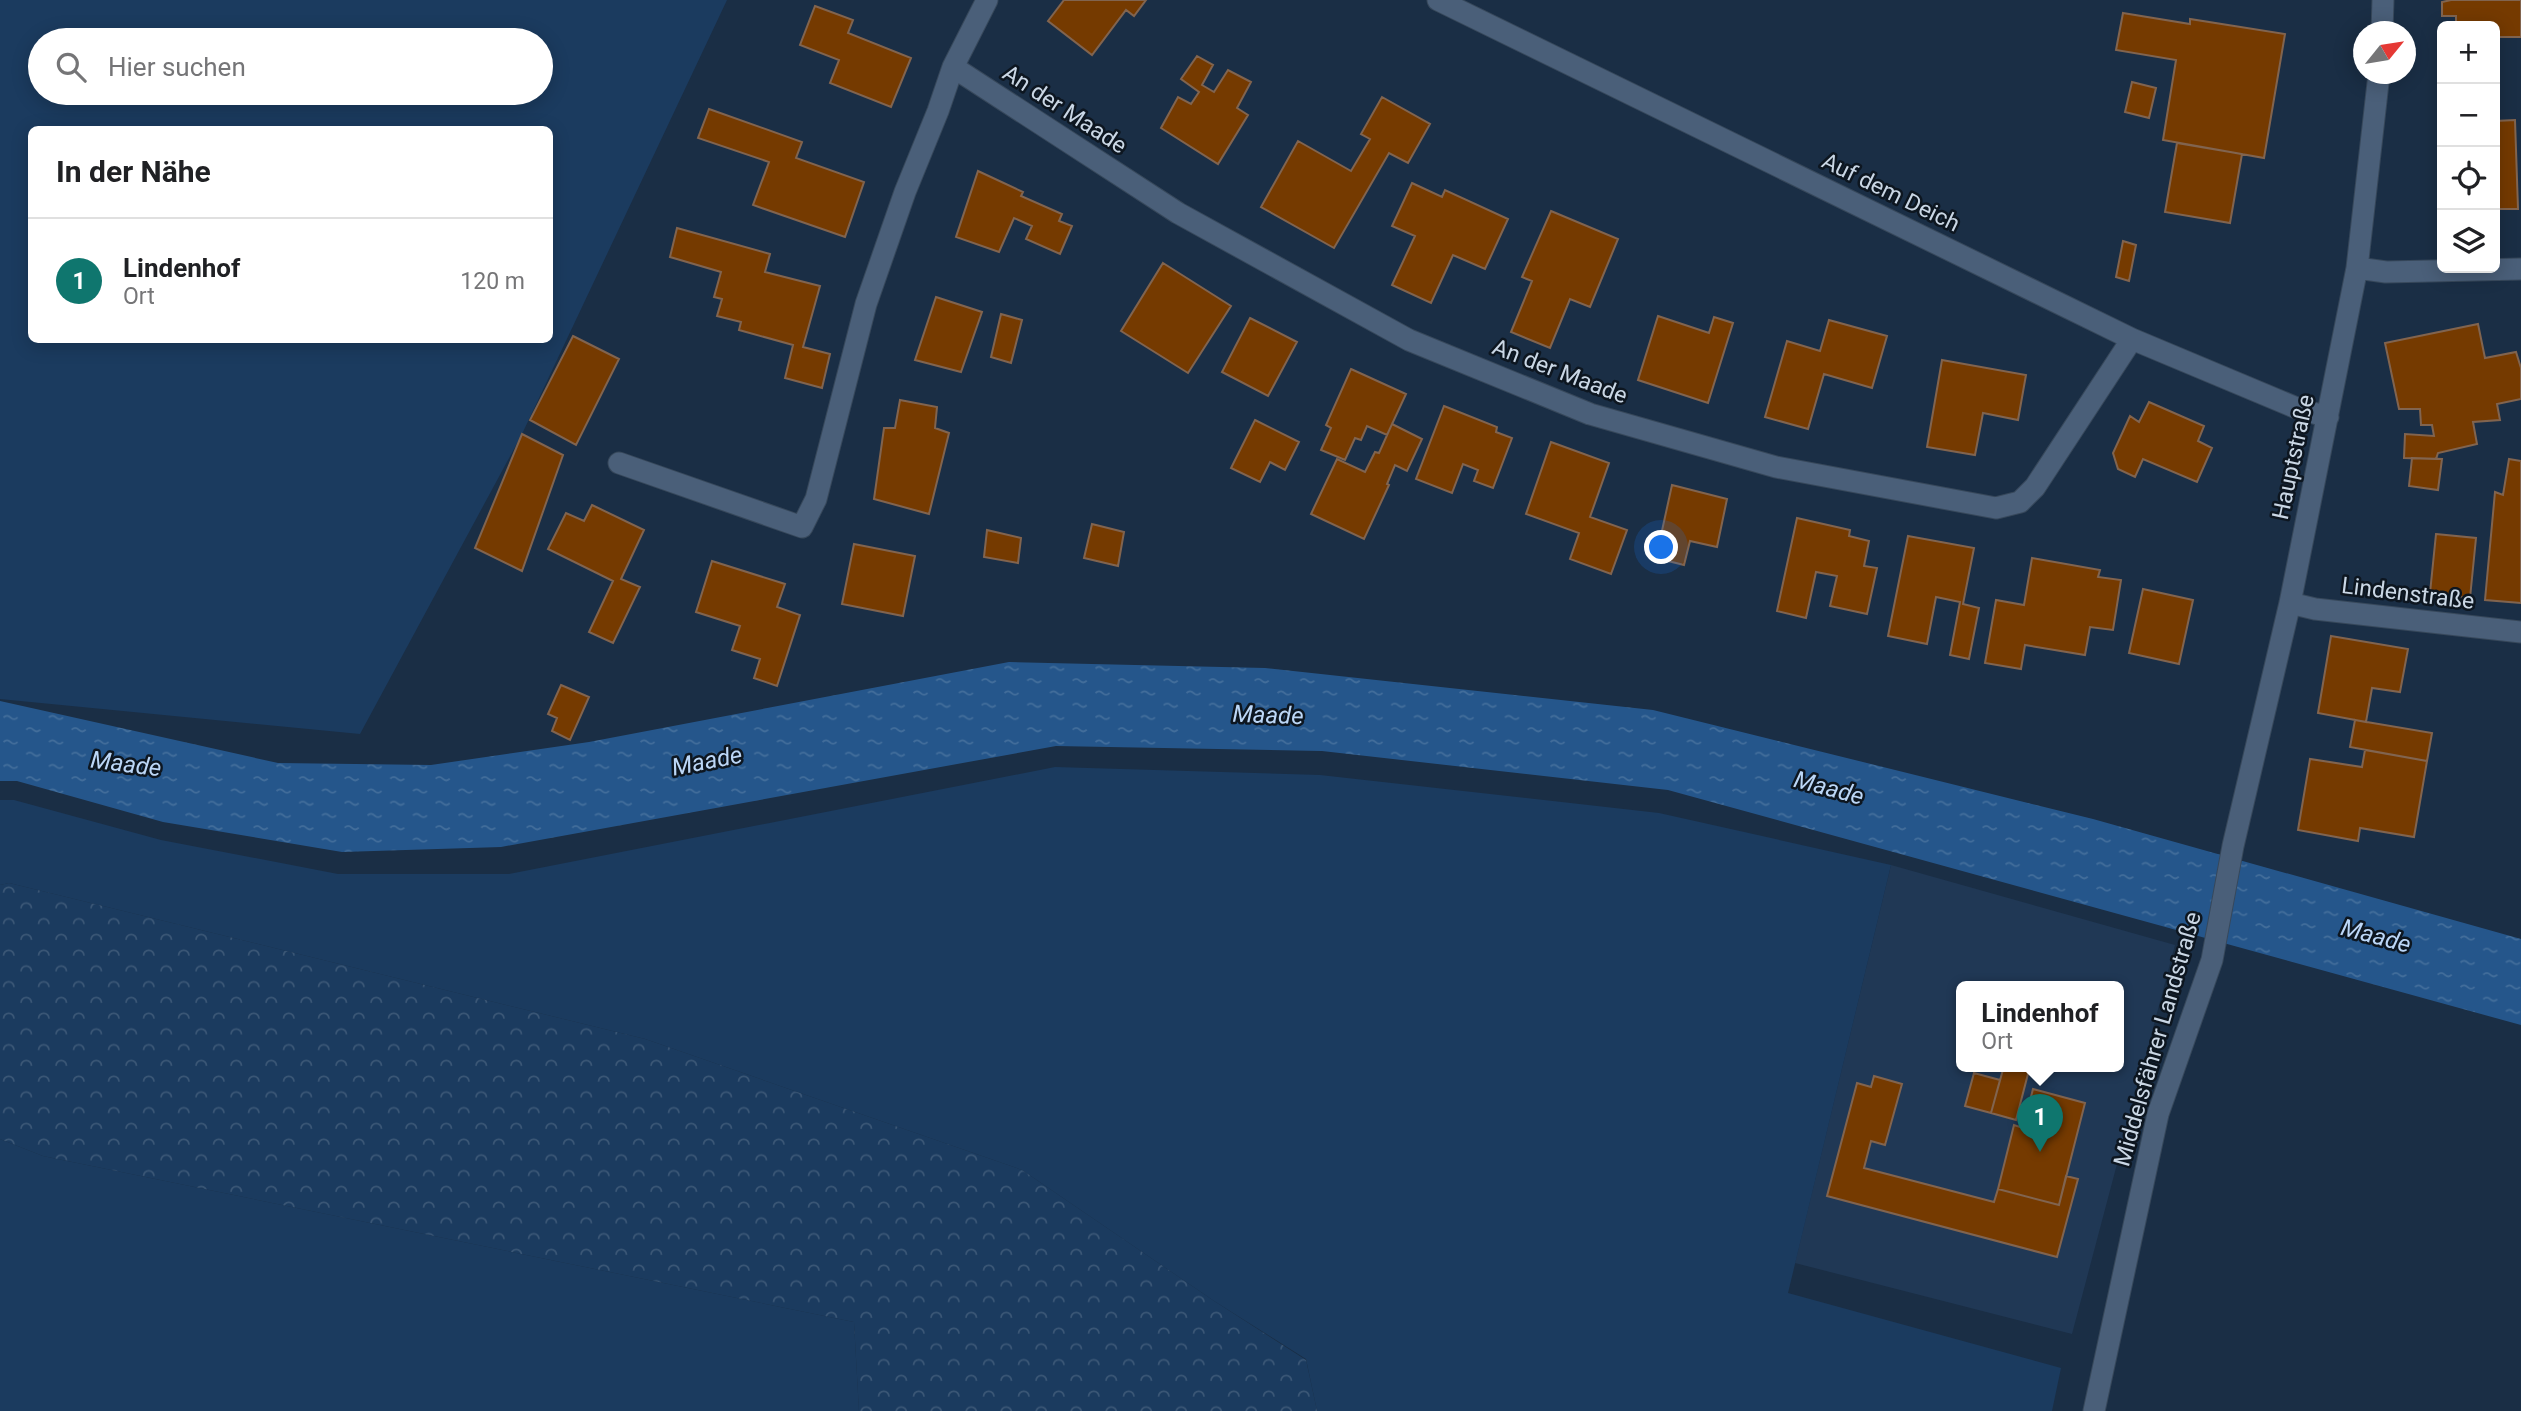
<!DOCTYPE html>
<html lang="de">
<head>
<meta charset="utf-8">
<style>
	:root { --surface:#fff; --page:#f2f2f2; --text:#202124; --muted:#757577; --line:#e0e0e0; --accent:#0f766e }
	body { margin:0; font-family:Roboto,sans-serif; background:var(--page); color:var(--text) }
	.controls { position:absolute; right:21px; top:21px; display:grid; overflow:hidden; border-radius:10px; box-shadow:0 4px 18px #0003 }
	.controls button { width:63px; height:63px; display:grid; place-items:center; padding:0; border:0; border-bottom:2px solid var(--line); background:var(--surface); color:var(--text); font:35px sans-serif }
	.compass { position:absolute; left:2353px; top:21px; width:63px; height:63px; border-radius:50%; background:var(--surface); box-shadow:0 4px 18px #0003; rotate:60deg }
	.you { position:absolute; left:1662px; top:548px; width:24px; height:24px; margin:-18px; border:5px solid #fff; border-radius:50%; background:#1a73e8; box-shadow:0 0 0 10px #1a73e833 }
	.badge { display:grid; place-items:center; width:46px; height:46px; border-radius:50%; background:var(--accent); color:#fff; font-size:23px; font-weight:700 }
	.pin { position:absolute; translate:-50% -58px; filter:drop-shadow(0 2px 4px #0008) }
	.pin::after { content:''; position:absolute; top:37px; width:24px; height:21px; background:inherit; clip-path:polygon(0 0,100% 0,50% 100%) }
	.popup { position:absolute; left:1956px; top:981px; width:168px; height:91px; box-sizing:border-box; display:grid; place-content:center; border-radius:10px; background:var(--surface); filter:drop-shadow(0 2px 5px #0005); font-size:23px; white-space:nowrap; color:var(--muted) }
	.popup b { font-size:26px; color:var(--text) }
	.popup::after { content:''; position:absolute; left:50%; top:100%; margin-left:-14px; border:14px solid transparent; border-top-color:var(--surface) }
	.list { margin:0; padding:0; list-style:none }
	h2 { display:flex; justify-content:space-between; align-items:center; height:91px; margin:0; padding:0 28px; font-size:30px }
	h2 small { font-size:23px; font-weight:400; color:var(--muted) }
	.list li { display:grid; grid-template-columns:46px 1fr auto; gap:21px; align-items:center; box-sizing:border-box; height:126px; padding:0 28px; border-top:2px solid var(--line) }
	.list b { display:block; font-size:26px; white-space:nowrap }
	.list p { margin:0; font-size:23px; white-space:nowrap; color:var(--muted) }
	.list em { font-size:23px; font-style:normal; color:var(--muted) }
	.icon { flex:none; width:38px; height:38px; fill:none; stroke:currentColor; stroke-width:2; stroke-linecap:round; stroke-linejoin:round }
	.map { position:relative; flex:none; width:2521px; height:1411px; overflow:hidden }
	.search { position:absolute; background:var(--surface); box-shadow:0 4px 18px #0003; left:28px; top:28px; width:525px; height:77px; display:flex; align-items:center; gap:18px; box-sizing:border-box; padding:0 24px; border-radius:38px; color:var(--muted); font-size:26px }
	.panel { position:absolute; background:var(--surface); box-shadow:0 4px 18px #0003; left:28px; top:126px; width:525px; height:217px; border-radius:10px }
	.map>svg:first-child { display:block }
	.built { fill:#203855; fill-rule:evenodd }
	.green { fill:#1b3b5f; fill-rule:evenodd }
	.forest { fill:url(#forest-crowns) }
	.water { fill:url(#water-ripples) }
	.building { fill:#753a00; stroke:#81644f; stroke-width:2 }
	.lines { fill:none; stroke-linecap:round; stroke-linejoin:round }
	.minor-casing { stroke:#37485b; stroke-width:23 }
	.minor { stroke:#4a5f79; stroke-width:21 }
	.labels { text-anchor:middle; stroke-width:5; stroke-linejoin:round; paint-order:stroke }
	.street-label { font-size:23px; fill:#cad7e5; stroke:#0d1620 }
	.water-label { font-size:24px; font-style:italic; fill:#bcd7f7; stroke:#0d1620 }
</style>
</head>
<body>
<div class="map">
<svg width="2521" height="1411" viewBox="0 0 2521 1411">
	<defs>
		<pattern id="forest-crowns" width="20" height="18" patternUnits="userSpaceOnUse" patternTransform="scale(1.75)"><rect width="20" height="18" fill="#1b3b5f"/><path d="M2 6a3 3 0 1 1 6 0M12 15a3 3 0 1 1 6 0" fill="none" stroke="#3b5776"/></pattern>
		<pattern id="water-ripples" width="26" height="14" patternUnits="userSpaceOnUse" patternTransform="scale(1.75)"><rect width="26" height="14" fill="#25568b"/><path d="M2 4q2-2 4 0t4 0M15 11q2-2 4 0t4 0" fill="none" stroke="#436e9b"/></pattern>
	</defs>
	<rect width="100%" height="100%" fill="#1a2e45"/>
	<path class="built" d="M1891,865L2175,945L2072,1334L1795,1263ZM1961,986H2119V1066H1961Z"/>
	<path class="green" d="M0,0H727L522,434L360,734L0,699ZM40,40H541V93H40ZM32,130H550V340H32Z
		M1055,767L1320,775L1659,813L1891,865L1788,1293L2061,1368L2052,1411H1317L1306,1359L1214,1301L1022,1170L645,1039L9,883L0,885V800H14L161,840L338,874H509Z
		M0,1139L43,1156L854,1322L859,1411H0Z"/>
	<path class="forest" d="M9,883L645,1039L1022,1170L1214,1301L1306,1360L1317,1411H859L854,1322L43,1156L0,1139V885Z"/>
	<path class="water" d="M1009,662L1265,668L1653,710L2093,819L2521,939V1025L1668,790L1322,751L1056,746L501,847L342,852L163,822L17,781H0V701L278,763L431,765L589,742Z"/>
	<path class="building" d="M1064,0H1146L1134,16L1126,10L1092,55L1048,21Z
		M2451,0H2521V37H2495V26H2456V16H2442V2Z
		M815,6L853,20L848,33L911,58L891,107L830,83L839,60L800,45Z
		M2123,13L2190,24V19L2285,34L2264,158L2163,140L2176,60L2116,50Z
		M1197,56L1213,65L1202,85L1214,92L1228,70L1251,82L1237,108L1248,115L1218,164L1161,128L1178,97L1191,104L1199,92L1181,79Z
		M2495,76H2496L2498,121H2495Z
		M2132,82L2156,88L2149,118L2125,112Z
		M1382,97L1430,124L1408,163L1389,153L1334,248L1261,207L1298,141L1351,171L1370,139L1361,134Z
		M709,109L802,142L796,158L864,182L845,237L753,205L769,162L698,138Z
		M2515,120L2518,209H2495V121Z
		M2177,143L2242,154L2230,223L2165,212Z
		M978,171L1023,192L1021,196L1062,214L1059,221L1072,226L1060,254L1026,239L1032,226L1014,218L999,252L956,237Z
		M1412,183L1442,197L1445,190L1508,219L1485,269L1453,255L1431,303L1392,285L1415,236L1392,226Z
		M1551,211L1618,239L1590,307L1570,299L1550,348L1511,332L1532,281L1522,277Z
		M677,228L770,254L765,272L820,286L803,347L830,354L822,388L785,378L793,345L739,330L741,322L717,316L722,299L714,297L721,272L670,257Z
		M2123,241L2136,245L2129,281L2116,277Z
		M1163,263L1231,306L1188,373L1121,331Z
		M936,297L982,312L961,372L915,360Z
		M1001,314L1022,320L1011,363L991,357Z
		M1658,316L1709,333L1714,317L1733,323L1708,403L1638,380Z
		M1250,318L1297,342L1268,396L1222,372Z
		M1829,320L1887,336L1872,388L1824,374L1808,429L1765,417L1787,341L1820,351Z
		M2478,324L2485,358L2516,352L2521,368V399L2497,404L2500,420L2473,422L2477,444L2438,453L2436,459L2404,458L2405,434L2434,436L2432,425H2421L2420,409H2399L2385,343Z
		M573,336L619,359L576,445L530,420Z
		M1942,360L2026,375L2018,420L1983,413L1975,455L1927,447Z
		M1351,369L1406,394L1387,435L1367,426L1361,440L1355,438L1345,460L1321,450L1331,428L1326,425Z
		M900,400L937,407L935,428L949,433L929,514L874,499L884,428H895Z
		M2149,402L2204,426L2198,441L2212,448L2197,482L2143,459L2135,477L2118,469L2113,453L2130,416L2139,422Z
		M1444,406L1497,427L1496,432L1512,438L1493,488L1474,481L1478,470L1463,464L1452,493L1416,479Z
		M1255,420L1299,442L1285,470L1270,462L1260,482L1231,468Z
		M1392,424L1422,439L1407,471L1395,465L1387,484L1389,485L1364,539L1311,514L1337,459L1365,472L1375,452L1379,453Z
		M522,434L563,455L522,571L475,548Z
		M1551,442L1609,463L1590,517L1627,530L1611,574L1570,559L1579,533L1526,514Z
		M2412,458L2442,459L2438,490L2409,486Z
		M2509,459L2521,461V603L2485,600L2495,492L2503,495Z
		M1672,485L1727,499L1717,547L1690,541L1684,565L1656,558Z
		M592,505L644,530L621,579L640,587L613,643L589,632L613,581L548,549L566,513L584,521Z
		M1797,518L1850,530L1849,536L1869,541L1864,566L1877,568L1867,614L1830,606L1837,576L1816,572L1806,618L1777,611Z
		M1092,524L1124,532L1118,566L1084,558Z
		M987,530L1021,538L1018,563L984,557Z
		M2436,534L2476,538L2470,598L2430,593Z
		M1908,536L1974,548L1963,604L1979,608L1969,659L1950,655L1960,602L1936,597L1927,644L1888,636Z
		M854,544L915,556L903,616L842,604Z
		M2032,558L2100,570L2098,577L2121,580L2113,630L2090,627L2085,655L2025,645L2021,669L1985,663L1996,600L2024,605Z
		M712,561L785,584L777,607L800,615L777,686L754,678L760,659L732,650L740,626L696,612Z
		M2143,589L2193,600L2179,664L2129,653Z
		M2331,636L2408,649L2400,692L2372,688L2366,722L2318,713Z
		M561,685L589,697L570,740L552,731L557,718L548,714Z
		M2355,720L2432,733L2427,761L2350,747Z
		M2365,750L2427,761L2414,837L2360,828L2358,841L2298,830L2310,759L2362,767Z
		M2004,1066L2029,1070L2016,1120L1991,1113Z
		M1974,1073L2000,1080L1991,1113L1965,1106Z
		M1874,1076L1902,1084L1885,1145L1871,1141L1864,1168L1994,1202L1998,1189L2059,1205L2066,1176L2078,1179L2057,1257L1827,1196L1857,1083L1871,1087Z
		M2033,1089L2085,1103L2059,1205L1998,1189L2014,1125L2023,1128Z"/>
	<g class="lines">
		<defs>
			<path id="minor" d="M1438,0L2132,339L2299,409L2328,417
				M2382,32L2383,0
				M953,67L1178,213L1409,340L1590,414L1776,467L1996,508L2020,502L2035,487L2132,339
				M2357,268L2386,272L2521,269
				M619,463L802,527L816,499L866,304L905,192L938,111L953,67L987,0
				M2290,603L2315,609L2521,632
				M2094,1411L2158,1114L2212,960L2233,846L2290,603L2357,268L2379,74"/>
		</defs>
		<use href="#minor" class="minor-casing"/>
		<use href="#minor" class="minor"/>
	</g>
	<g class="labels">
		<g class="street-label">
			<text transform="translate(1065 109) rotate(33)" y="8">An der Maade</text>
			<text transform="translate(1891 192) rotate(26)" y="8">Auf dem Deich</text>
			<text transform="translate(1560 371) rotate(21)" y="8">An der Maade</text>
			<text transform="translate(2293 457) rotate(-78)" y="8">Hauptstraße</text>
			<text transform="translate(2408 593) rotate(7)" y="8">Lindenstraße</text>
			<text transform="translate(2157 1039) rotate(-74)" y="8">Middelsfährer Landstraße</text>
		</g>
		<g class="water-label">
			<text transform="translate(1268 715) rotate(2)" y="8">Maade</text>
			<text transform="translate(707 761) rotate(-11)" y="8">Maade</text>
			<text transform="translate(126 764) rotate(7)" y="8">Maade</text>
			<text transform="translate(1829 788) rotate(15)" y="8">Maade</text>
			<text transform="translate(2376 936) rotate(15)" y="8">Maade</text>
		</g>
	</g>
</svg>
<div class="controls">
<button>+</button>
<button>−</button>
<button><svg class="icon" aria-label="locate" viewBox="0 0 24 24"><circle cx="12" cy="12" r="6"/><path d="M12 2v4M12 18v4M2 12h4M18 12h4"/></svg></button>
<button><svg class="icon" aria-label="layers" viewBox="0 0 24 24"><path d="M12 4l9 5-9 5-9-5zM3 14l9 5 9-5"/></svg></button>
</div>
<svg class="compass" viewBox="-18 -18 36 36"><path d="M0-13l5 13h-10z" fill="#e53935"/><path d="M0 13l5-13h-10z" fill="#757577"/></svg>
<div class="you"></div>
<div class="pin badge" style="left:2040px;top:1152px">1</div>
<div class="popup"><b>Lindenhof</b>Ort</div>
<div class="search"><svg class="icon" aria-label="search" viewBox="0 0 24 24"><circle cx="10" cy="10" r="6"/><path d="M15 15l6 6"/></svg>Hier suchen</div>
<section class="panel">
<h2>In der Nähe<small></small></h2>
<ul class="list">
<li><span class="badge">1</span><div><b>Lindenhof</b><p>Ort</p></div><em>120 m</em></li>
</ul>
</section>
</div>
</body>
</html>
